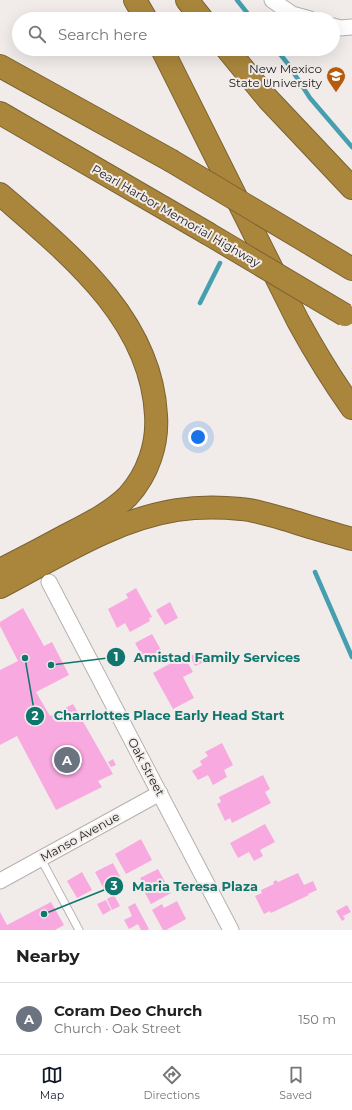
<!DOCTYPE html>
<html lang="en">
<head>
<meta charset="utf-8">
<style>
	:root { --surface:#fff; --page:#f6f6f6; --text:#222; --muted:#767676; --line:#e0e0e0; --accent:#111827 }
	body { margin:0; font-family:Montserrat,sans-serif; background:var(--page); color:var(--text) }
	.you { position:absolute; left:198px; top:437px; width:14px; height:14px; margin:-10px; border:3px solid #fff; border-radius:50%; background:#1a73e8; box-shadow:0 0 0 6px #1a73e833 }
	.badge { display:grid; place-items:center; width:26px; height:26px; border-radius:50%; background:var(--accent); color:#fff; font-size:13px; font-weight:700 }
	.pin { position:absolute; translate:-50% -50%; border:2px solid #fff; box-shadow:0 1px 4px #0006 }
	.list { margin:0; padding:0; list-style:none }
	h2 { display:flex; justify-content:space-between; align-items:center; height:52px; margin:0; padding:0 16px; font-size:17px }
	h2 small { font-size:13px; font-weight:400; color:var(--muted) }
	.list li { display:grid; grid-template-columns:26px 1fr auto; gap:12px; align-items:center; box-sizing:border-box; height:72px; padding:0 16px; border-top:1px solid var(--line) }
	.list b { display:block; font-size:15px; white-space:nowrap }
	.list p { margin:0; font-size:13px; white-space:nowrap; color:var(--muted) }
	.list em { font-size:13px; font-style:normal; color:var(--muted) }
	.icon { flex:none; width:22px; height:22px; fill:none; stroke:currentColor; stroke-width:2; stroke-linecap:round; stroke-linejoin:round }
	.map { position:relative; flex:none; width:352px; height:930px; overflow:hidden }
	.search { position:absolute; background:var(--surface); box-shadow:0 4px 16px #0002; left:12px; right:12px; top:12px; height:44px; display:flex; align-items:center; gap:10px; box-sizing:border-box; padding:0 14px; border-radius:22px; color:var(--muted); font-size:15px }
	.sheet { height:124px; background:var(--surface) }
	nav { display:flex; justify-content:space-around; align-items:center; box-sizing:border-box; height:56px; border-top:1px solid var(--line); background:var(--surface); font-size:11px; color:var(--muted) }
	nav a { display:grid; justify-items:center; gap:2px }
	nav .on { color:var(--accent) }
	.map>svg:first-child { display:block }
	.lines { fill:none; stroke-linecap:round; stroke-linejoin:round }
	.stream { stroke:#469fae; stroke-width:4.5 }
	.building { fill:#f8a9df }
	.lane-casing { stroke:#b5b1af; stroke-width:9 }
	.street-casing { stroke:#b5b1af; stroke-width:17 }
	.highway-casing { stroke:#7a6232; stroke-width:24 }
	.lane { stroke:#fff; stroke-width:7 }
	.street { stroke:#fff; stroke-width:15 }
	.highway { stroke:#aa863c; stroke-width:22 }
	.highway-bridge-casing { stroke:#7a6232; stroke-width:24; stroke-linecap:butt }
	.highway-bridge { stroke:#aa863c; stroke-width:22 }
	.labels { text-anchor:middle; stroke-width:4; stroke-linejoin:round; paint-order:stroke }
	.poi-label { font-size:12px; fill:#22201f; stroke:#f1ecea; text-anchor:end }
	.street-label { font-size:12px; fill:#22201f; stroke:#f1ecea }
	.leader { fill:none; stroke:#0f766e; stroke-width:1.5 }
	.callout-dot { fill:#0f766e; stroke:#f1ecea; stroke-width:1.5 }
	.mark-label { font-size:12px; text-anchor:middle; font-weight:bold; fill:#fff }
	.callout-label { font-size:13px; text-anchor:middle; font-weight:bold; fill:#0f766e; stroke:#f1ecea; stroke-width:4; stroke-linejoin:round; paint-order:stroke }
</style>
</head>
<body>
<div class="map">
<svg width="352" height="930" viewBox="0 0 352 930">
	<rect width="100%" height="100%" fill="#f1ecea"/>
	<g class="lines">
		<path class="stream" d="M237,0L252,19
			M276,49L288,64L310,98L352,147
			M200,303L220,263
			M315,572L352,657"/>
	</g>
	<path class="building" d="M136,588L152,617L149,618L150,621L130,632L125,623L117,628L108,609L128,598L126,594Z
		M170,602L178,618L165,625L156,610Z
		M23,608L44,646L52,642L69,675L36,692L50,716L73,704L113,774L98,781L102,787L56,810L17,736L0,745V670L18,661L0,626V622Z
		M152,634L161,650L144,659L135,643Z
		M199,652L204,662L195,666L190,656Z
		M183,654L193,672L183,677L194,698L173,709L153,673L182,657L180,655Z
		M222,743L233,765L224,770L227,777L213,785L208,775L198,780L192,771L202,765L200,761L208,756L205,752Z
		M113,759L116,765L111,767L108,762Z
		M263,775L270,789L265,792L271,803L232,823L230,818L225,821L217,804L221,802L219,797Z
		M265,824L275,842L260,850L263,856L254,861L249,852L238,858L230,843Z
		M141,839L152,860L126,874L115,854Z
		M113,863L124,884L106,893L95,872Z
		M158,869L171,893L151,904L145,893L148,892L140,878Z
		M82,872L92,890L77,898L67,881Z
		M298,873L304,885L313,881L317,890L308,894L309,895L271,913L270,911L264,914L255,896L262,893L261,890L274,884L273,882L276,880L278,882Z
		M114,895L120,906L112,910L107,899Z
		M106,900L111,910L103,915L97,904Z
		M177,901L186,919L166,930H163L152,910L162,904L164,908Z
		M51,902L64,925L55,930H0V912L7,925Z
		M135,903L149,929L147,930H141L138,924L129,929L124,920L132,916L128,907Z
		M347,905L351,912L343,916L345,919L342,921L336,911Z"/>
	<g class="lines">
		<defs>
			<path id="lane" d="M41,859L79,930"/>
			<path id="street" d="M272,0L292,14L310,19
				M333,26L340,28L352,27
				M49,582L231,930
				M0,881L160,793"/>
			<path id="highway" d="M135,0L146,19
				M187,0L202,19
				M162,49L298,321C315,352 332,380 352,408
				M227,49L268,99L352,188
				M0,66L170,160
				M0,113L207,233
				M0,194C68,253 151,318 156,415C158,444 148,474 128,496C111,513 86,525 65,536C43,548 22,559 0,570
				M309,243L352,269
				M0,587C56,558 113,520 177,510C197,507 220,507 241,509C257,510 272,516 288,520C309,527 331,533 352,539"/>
		</defs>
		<use href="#lane" class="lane-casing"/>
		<use href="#street" class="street-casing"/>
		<use href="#highway" class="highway-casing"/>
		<use href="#lane" class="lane"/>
		<use href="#street" class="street"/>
		<use href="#highway" class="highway"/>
		<defs>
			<path id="highway-bridge" d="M170,160L309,243
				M207,233L345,315"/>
		</defs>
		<use href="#highway-bridge" class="highway-bridge-casing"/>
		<use href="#highway-bridge" class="highway-bridge"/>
	</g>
	<defs>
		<symbol id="university-pin" viewBox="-11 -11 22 30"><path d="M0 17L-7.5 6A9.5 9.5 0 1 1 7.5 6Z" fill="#b85a0e" stroke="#f1ecea"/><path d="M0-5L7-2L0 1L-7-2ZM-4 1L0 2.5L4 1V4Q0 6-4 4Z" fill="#fff"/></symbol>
	</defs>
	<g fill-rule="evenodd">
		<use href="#university-pin" x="325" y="65" width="22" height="30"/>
	</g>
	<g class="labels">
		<g class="poi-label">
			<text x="322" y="73">New Mexico<tspan x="322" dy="14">State University</tspan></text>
		</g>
		<g class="street-label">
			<text transform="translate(176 216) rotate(30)" y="4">Pearl Harbor Memorial Highway</text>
			<text transform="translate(146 767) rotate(62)" y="4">Oak Street</text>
			<text transform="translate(80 837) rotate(-29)" y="4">Manso Avenue</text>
		</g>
	</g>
	<path class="leader" d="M51 665L116 657M25 658L35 716M44 914L114 886"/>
	<g class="callout-dot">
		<circle cx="51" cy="665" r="4"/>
		<circle cx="25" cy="658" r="4"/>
		<circle cx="44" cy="914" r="4"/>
		<circle cx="116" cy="657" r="10"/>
		<circle cx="35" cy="716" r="10"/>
		<circle cx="114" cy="886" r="10"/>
	</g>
	<g class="mark-label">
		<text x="116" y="661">1</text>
		<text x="35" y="720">2</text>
		<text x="114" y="890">3</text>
	</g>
	<g class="callout-label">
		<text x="217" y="662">Amistad Family Services</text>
		<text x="169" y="720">Charrlottes Place Early Head Start</text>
		<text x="195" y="891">Maria Teresa Plaza</text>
	</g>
</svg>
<div class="you"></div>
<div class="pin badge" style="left:67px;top:760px;background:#6b7280">A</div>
<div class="search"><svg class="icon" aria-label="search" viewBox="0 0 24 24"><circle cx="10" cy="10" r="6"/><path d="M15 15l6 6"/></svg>Search here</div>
</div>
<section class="sheet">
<h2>Nearby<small></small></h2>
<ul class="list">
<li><span class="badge" style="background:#6b7280">A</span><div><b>Coram Deo Church</b><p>Church · Oak Street</p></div><em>150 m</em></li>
</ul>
</section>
<nav>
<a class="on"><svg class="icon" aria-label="map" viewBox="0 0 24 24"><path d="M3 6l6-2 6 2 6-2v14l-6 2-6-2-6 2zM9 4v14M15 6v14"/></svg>Map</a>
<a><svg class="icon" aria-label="directions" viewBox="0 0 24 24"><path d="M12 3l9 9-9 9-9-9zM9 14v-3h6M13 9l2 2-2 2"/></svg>Directions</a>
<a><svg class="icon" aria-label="saved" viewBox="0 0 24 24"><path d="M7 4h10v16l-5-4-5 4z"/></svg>Saved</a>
</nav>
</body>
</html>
